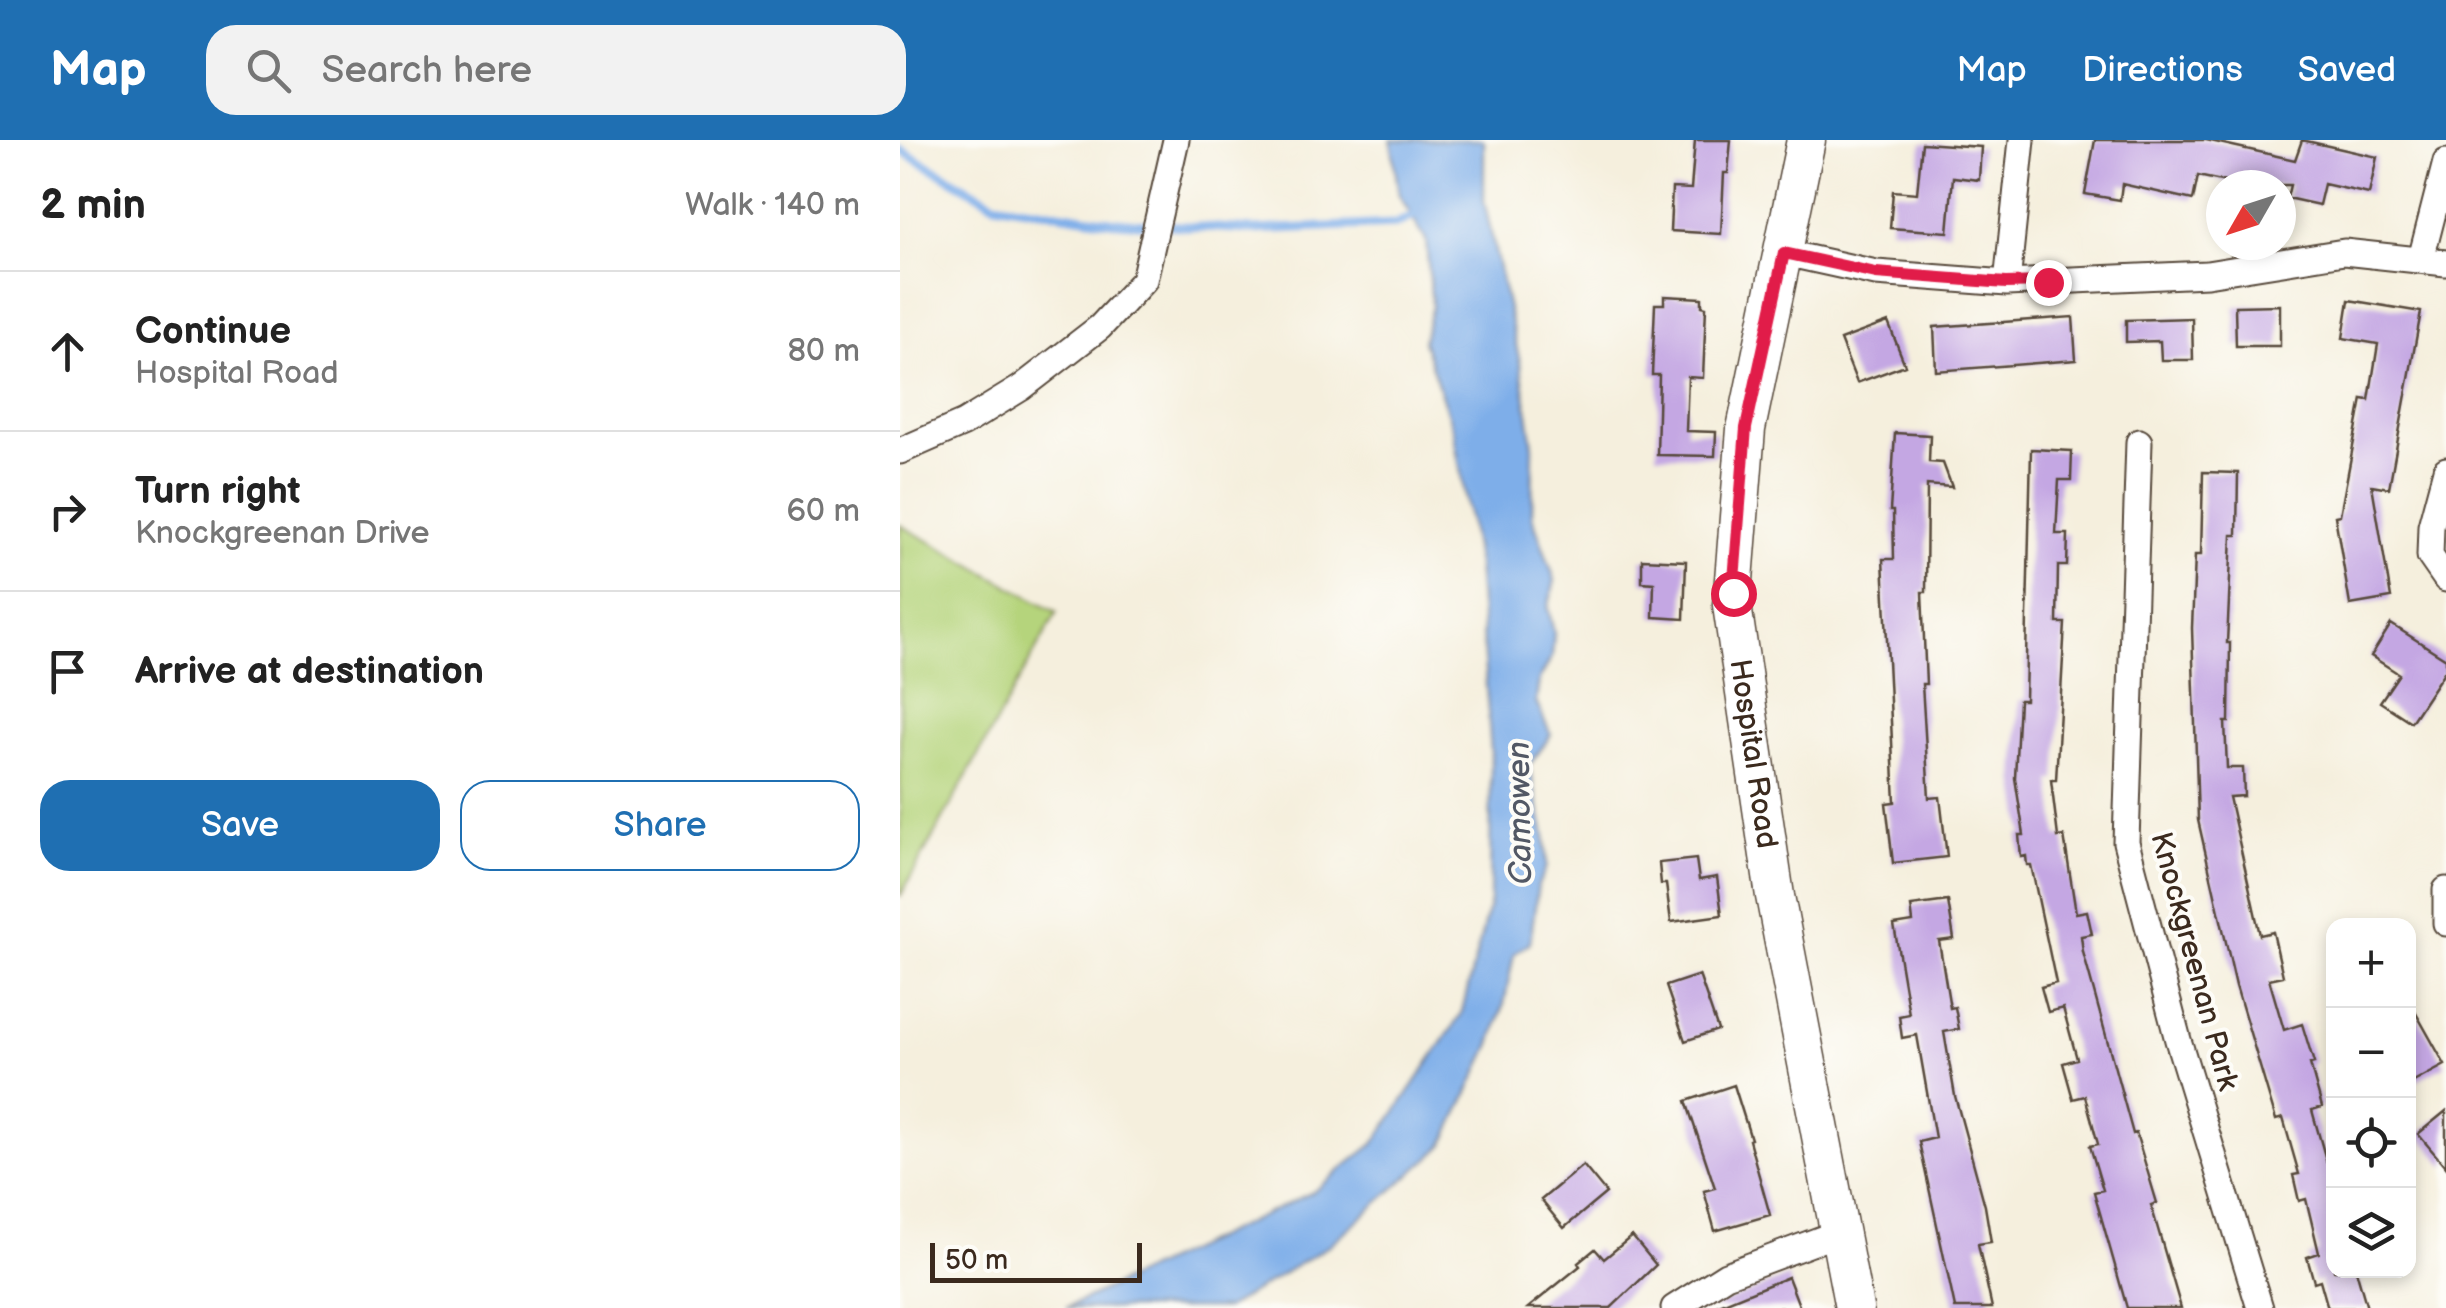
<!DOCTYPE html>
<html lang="en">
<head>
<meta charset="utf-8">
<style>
	:root { --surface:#fff; --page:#f2f2f2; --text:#222; --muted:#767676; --line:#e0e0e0; --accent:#1f6fb2 }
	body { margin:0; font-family:"Balsamiq Sans",sans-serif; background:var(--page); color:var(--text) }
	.controls { position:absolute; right:30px; bottom:30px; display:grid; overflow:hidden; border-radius:20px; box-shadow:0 5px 15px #0003 }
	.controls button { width:90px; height:90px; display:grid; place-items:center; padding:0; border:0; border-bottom:2px solid var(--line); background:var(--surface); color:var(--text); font:50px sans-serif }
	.compass { position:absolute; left:1306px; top:30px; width:90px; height:90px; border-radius:50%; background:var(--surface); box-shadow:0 5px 15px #0003; rotate:231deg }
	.scale { position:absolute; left:30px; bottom:25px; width:212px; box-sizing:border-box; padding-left:10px; border:5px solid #3b2a1e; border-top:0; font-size:28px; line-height:35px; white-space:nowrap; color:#3b2a1e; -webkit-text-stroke:8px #fdfcf7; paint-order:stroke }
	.stop { position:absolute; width:30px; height:30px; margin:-22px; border:8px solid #e11d48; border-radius:50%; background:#fff }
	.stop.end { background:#e11d48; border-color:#fff; box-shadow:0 2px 10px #0008 }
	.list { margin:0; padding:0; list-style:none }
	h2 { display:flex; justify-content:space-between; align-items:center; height:130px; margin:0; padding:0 40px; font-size:42px }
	h2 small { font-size:32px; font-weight:400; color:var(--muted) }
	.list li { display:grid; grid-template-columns:65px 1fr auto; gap:30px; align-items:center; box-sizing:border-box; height:160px; padding:0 40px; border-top:2px solid var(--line) }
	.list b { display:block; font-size:38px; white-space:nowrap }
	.list p { margin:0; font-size:32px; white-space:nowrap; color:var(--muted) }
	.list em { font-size:32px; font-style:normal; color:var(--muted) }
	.actions { display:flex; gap:20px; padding:30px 40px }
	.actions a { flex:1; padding:22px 0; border:2px solid var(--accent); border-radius:30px; text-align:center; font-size:35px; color:var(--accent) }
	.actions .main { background:var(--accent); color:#fff }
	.icon { flex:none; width:55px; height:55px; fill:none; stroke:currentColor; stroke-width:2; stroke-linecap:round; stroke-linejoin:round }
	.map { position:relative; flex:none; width:1546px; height:1168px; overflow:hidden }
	header { display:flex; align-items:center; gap:60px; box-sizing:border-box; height:140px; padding:0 50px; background:var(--accent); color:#fff }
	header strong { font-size:48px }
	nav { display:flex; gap:55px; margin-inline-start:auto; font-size:35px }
	.search { width:700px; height:90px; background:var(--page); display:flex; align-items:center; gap:25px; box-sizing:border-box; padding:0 35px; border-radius:30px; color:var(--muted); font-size:38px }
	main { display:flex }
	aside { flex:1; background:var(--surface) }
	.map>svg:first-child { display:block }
	.green { fill:#b5d47b; stroke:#787f4c; stroke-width:2.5 }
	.water { fill:#7eaee9; stroke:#5c6c84; stroke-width:2.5 }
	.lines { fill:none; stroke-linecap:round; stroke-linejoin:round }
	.stream { stroke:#7eaee9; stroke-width:9 }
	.building { fill:#c4a7e3 }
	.minor-casing { stroke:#57483b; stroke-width:29 }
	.secondary-casing { stroke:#57483b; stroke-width:41 }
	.minor { stroke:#fff; stroke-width:25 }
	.secondary { stroke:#fff; stroke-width:38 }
	.route { stroke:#e11d48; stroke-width:12 }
	.labels { text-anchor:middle; stroke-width:8; stroke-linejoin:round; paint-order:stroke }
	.street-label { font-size:30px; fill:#3b2a1e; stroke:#fdfcf7 }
	.water-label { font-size:32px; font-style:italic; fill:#525865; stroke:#fdfcf7 }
</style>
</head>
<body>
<header>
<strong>Map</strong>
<div class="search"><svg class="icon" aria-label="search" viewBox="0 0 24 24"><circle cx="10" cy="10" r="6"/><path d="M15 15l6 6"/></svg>Search here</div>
<nav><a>Map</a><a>Directions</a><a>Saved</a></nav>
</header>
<main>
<aside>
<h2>2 min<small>Walk · 140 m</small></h2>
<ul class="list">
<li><svg class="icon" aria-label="ahead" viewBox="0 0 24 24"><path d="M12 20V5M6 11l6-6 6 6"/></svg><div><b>Continue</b><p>Hospital Road</p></div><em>80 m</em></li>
<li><svg class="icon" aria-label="right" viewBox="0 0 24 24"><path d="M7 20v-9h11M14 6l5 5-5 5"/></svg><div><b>Turn right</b><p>Knockgreenan Drive</p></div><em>60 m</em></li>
<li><svg class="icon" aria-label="arrive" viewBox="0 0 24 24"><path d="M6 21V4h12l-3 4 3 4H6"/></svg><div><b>Arrive at destination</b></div></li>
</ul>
<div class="actions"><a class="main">Save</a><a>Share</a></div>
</aside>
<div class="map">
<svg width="1546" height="1168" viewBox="0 0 1546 1168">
	<rect width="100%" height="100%" fill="#fdfcf7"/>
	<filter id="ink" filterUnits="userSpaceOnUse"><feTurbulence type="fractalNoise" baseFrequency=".01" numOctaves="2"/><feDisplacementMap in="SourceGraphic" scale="20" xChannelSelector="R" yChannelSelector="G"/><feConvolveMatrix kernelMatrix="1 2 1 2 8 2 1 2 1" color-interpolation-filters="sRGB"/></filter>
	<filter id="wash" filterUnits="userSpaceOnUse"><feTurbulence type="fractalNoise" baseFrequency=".0048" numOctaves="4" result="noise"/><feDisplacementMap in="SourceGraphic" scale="40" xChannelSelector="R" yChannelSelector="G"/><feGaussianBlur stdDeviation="2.25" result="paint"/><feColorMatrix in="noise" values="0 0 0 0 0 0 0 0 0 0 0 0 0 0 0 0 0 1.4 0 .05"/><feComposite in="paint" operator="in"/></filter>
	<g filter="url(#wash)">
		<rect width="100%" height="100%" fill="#f5efdd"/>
		<path class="green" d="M0,385L157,472L0,757Z"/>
		<path class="water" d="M491,0H584V61L621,227L633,306L632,376L655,440L648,468L654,493L652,517L639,540L636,562L651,595L629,626L645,695L647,726L638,745L630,803L614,814L604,864L591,904L543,1006L428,1106L327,1168H166L413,1052L474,1004L561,875L590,761L591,613L577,424L553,289L523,201L532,166L526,100L499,55Z"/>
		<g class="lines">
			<path class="stream" d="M0,10L94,63L216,82L353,90L496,84L519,73"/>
		</g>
		<g id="blocks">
			<path class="building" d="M795,0H831L828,33H824L821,94L770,91L772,48L791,49Z
				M1195,0H1306L1395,20L1402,0L1477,17L1469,54L1424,44L1419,65L1387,58L1390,45H1340L1298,36L1293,60L1222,44L1220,60L1185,54Z
				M1022,3L1081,7L1079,40L1053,37L1048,92L990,88L993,51L1017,53Z
				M764,156L802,158V166L806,167L803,238L788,237L786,291L816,292L815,316L757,315L759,235H752L755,164H764Z
				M1449,160L1521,172L1489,348L1472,345L1491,458L1450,465L1435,376L1440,375L1462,259L1469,260L1478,204L1443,198Z
				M1380,165V206H1336L1335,166Z
				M1173,177L1176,220L1036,231L1034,187Z
				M1292,178L1293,220H1261L1260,201L1226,202V180Z
				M988,182L1005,225L957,243L940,200Z
				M995,293L1030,295L1029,322L1043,323L1052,347L1027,345L1026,452H1022L1026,544H1022L1029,658L1040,657L1047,717L993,723L986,663L995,662L983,419H994L993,371H990Z
				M1131,309L1172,311L1171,340H1159L1156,394H1168L1167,426H1158L1157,483H1165L1156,640H1151L1158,697L1164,696L1176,773L1187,771L1192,794L1181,796L1183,812L1233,994L1236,993L1257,1063L1251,1065L1281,1168H1227L1194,1052L1203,1050L1190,1006L1198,1004L1185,956L1173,959L1163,923L1177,919L1163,868L1148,872L1141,847L1156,843L1131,725H1127L1126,716L1121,717L1119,695H1124L1115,638L1119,560H1125Z
				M1303,332L1338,333L1337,395H1332L1327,503H1330L1329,582H1325L1327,628H1343L1344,656L1329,657L1360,795L1373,792L1383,836L1369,839L1384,890L1402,884L1414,923L1410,924L1422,967L1412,970L1428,1027L1434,1026V1130H1456L1467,1168H1428L1420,1140L1414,1142L1407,1117L1419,1113L1406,1059L1399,1061L1393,1035L1399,1034L1383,978L1376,980L1336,846L1298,680L1292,488L1295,415H1301Z
				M742,419L786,421L784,479L753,477L754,443L742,442Z
				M1491,484L1546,519V529L1511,582L1480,562L1499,534L1471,516Z
				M796,719L799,740L817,737L822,775L771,782L766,744H761L759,723Z
				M1048,761L1054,799L1039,801L1050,868L1055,867L1059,889L1044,892L1055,956L1085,1066L1091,1102L1078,1104L1092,1168H1055L1019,1002L1035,998L1017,895L1002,898L999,876L1009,874L994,785L1013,782L1011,766Z
				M799,835L818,890L785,901L766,846Z
				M1508,859L1545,925L1508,945Z
				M834,945L851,999L849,1000L870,1075L815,1091L804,1051L815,1048L786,961Z
				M1546,971V1027L1518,994Z
				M683,1025L706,1053L664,1088L641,1060Z
				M732,1096L756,1125L711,1168H628L680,1126L678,1123L695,1109L704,1119Z
				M888,1137L900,1168H814V1167Z"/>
		</g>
	</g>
	<g filter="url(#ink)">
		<use href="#blocks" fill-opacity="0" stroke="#57483b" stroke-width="2.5"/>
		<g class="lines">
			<defs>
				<path id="minor" d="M885,113L976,133L1107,143L1307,134L1444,112L1546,123
					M1521,119L1546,22
					M1107,143L1122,0
					M1239,302L1226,702L1278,900L1360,1168
					M0,311L64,283L121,248L200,187L244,140L276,0
					M1546,330L1531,386L1530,416L1546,439
					M1546,750V783
					M774,1168L826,1135L938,1093"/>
				<g id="secondary">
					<path id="s1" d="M906,0L846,289L832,465L875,756L954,1168"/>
				</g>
			</defs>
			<use href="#minor" class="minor-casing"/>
			<use href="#secondary" class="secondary-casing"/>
			<use href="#minor" class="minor"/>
			<use href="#secondary" class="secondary"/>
		</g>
	</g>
	<g class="lines" filter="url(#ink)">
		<path class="route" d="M833,453L846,288L884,113L976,133L1106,143L1148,142"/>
	</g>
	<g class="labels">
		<g class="street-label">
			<text dy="10" stroke="none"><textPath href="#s1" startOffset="622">Hospital Road</textPath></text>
			<text transform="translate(1295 821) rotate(75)" y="10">Knockgreenan Park</text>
		</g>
		<g class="water-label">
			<text transform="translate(619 673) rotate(-91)" y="11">Camowen</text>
		</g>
	</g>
</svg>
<div class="controls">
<button>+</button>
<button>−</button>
<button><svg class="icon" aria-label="locate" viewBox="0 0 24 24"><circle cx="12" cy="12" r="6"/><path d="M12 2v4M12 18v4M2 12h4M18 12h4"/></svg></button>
<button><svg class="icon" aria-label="layers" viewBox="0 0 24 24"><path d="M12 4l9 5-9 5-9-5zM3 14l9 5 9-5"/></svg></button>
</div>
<svg class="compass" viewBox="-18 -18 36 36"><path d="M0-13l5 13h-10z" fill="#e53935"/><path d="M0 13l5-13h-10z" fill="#767676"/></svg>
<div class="scale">50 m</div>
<div class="stop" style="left:833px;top:453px"></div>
<div class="stop end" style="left:1148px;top:142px"></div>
</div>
</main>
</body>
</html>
